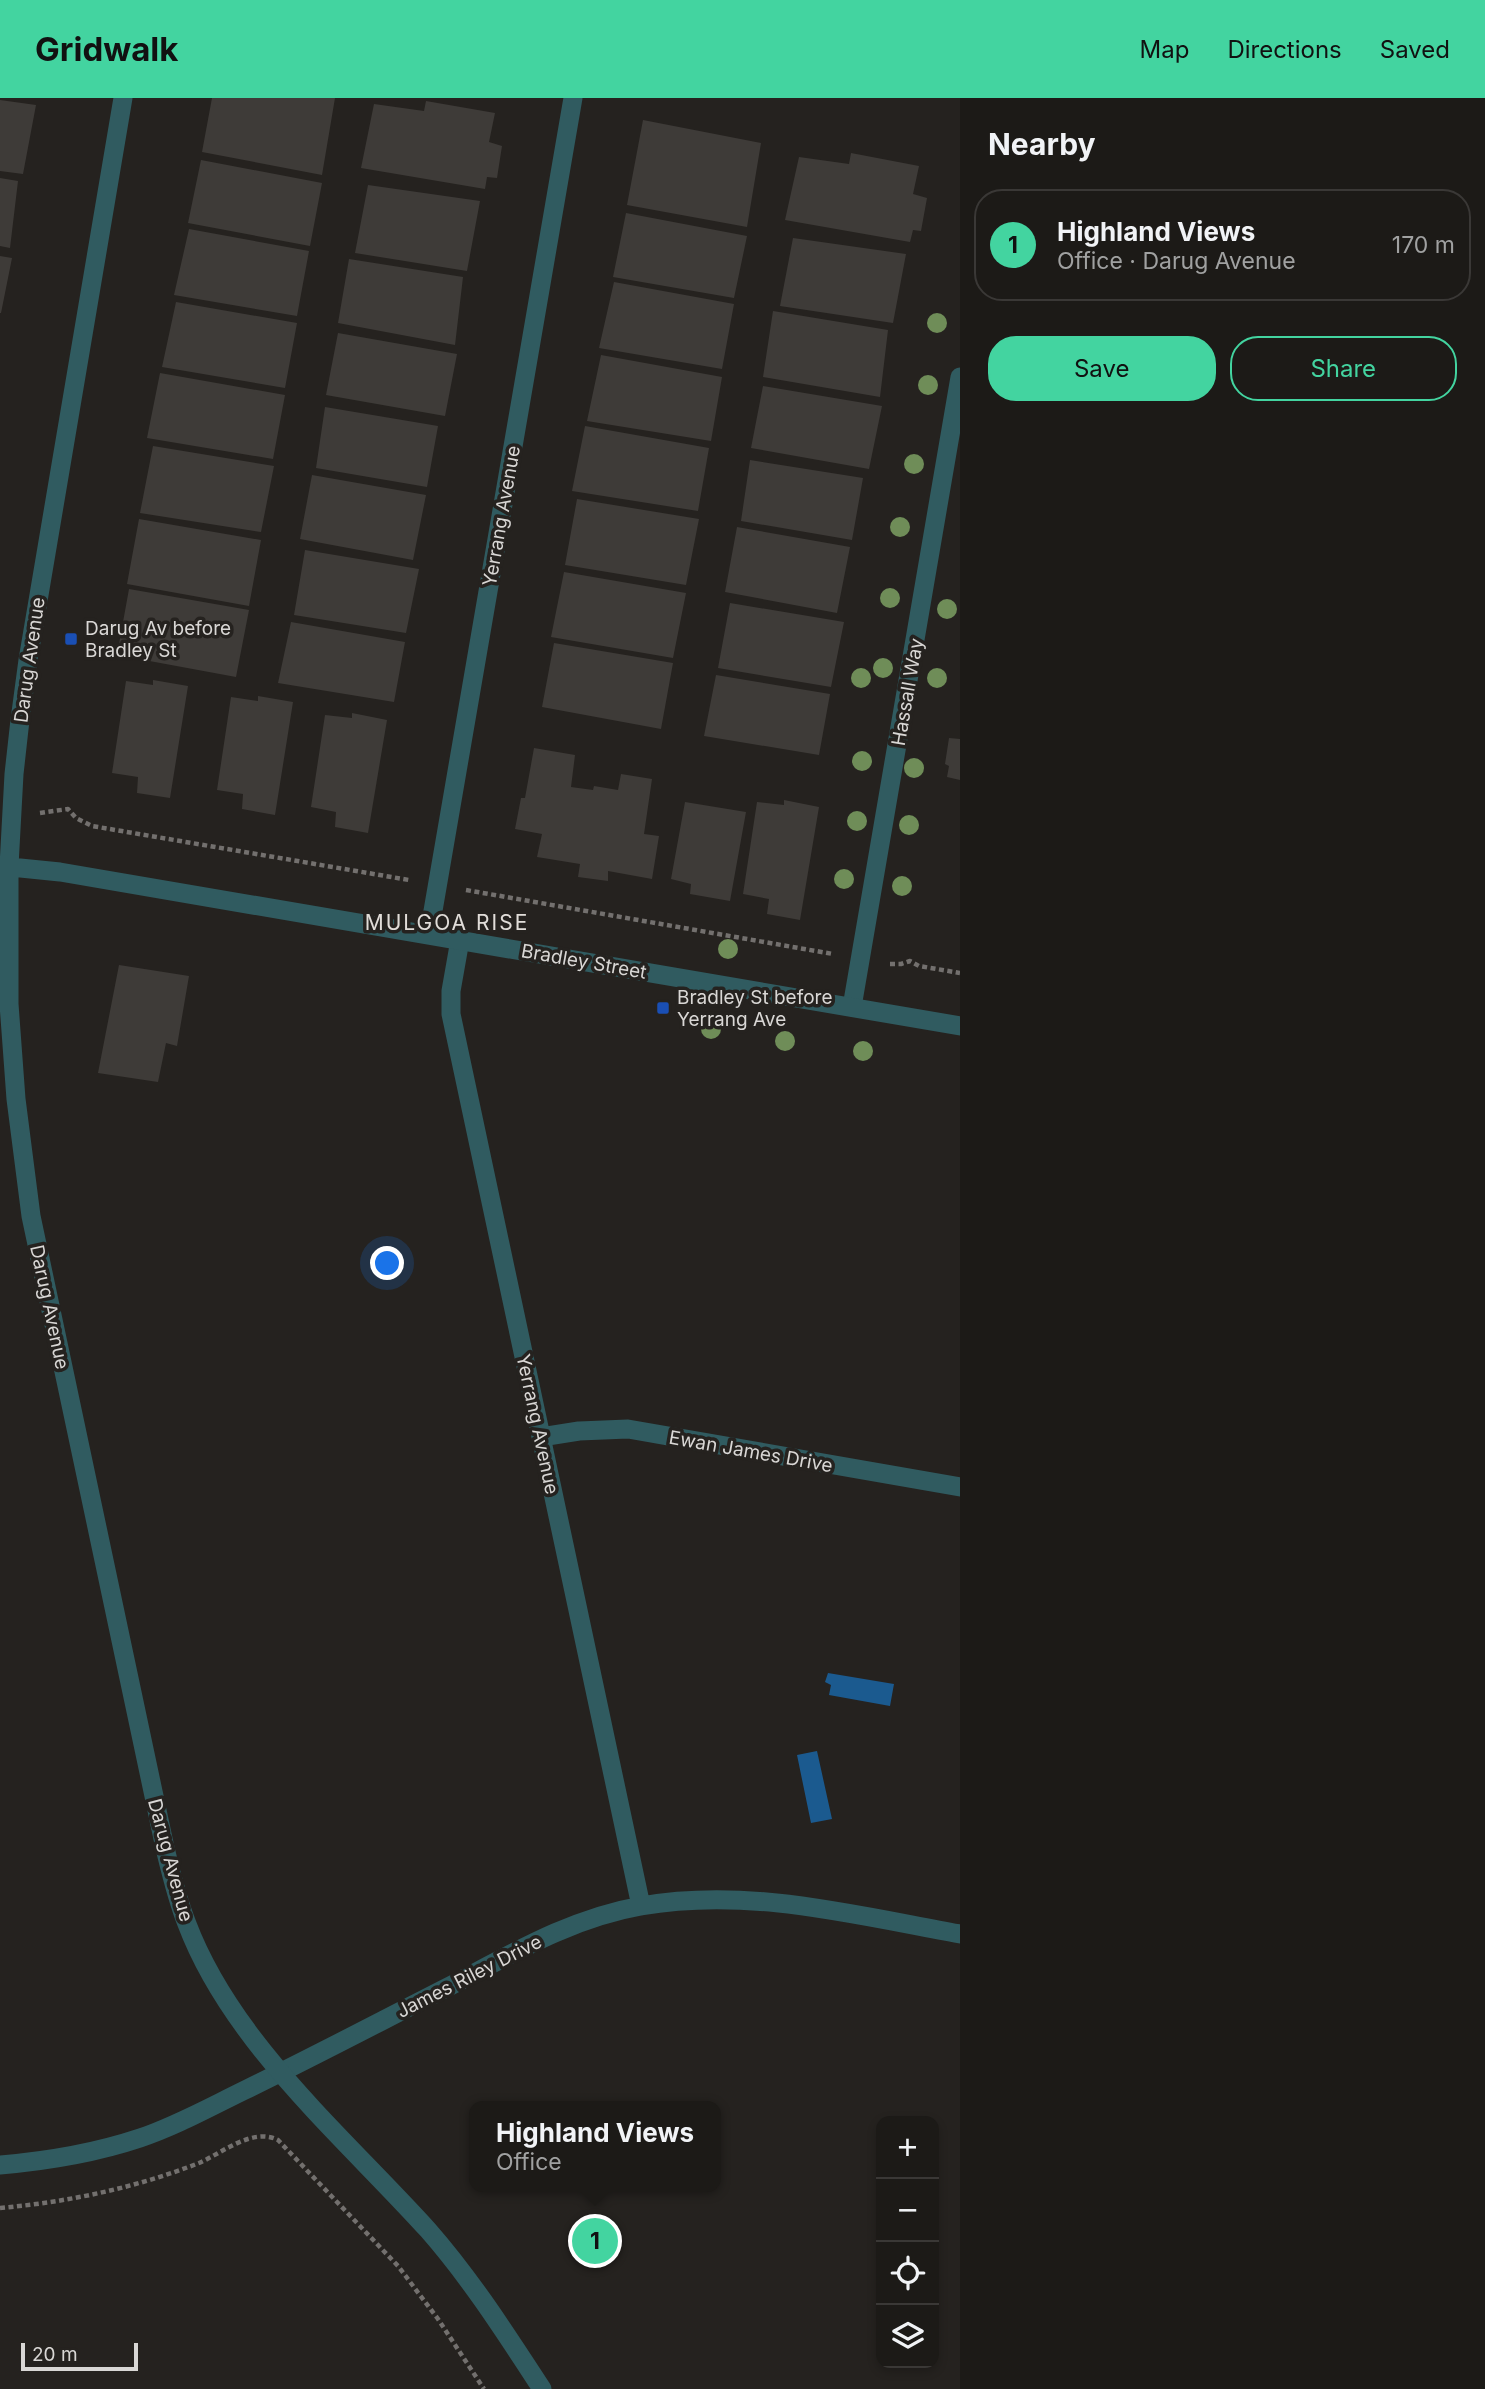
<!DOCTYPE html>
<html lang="en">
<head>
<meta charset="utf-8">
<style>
	:root { --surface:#1c1a17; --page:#252320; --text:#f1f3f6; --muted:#a0a1a1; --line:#3a3836; --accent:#43d4a0 }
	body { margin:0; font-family:Inter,sans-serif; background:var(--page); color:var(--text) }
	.controls { position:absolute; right:21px; bottom:21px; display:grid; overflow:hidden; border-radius:14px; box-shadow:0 4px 10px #0003 }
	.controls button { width:63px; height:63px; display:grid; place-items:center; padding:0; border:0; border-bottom:2px solid var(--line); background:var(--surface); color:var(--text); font:35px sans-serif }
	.scale { position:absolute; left:21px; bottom:18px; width:117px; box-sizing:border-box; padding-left:7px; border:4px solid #d9d7d5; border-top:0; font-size:19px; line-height:24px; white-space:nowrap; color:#d9d7d5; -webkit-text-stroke:5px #25221f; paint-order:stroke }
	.you { position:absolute; left:388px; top:1166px; width:24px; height:24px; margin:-18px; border:5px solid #fff; border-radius:50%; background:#1a73e8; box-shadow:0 0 0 10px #1a73e833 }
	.badge { display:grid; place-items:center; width:46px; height:46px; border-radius:50%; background:var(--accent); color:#111; font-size:23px; font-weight:700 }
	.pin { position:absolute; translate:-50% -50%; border:4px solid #fff; box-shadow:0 2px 7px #0006 }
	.popup { position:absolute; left:469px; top:2003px; width:252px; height:91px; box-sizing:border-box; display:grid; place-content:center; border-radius:14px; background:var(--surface); filter:drop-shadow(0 2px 5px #0005); font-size:23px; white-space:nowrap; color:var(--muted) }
	.popup b { font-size:26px; color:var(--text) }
	.popup::after { content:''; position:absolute; left:50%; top:100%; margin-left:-14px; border:14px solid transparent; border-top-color:var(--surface) }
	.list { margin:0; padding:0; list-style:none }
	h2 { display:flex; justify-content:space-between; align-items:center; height:91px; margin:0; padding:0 28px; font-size:30px }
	h2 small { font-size:23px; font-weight:400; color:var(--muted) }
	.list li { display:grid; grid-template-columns:46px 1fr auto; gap:21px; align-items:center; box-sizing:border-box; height:112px; margin:0 14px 14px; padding:0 14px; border:2px solid var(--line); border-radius:28px }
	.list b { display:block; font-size:26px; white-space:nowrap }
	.list p { margin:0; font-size:23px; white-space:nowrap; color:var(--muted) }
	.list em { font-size:23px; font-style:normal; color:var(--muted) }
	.actions { display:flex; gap:14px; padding:21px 28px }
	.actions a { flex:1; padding:16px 0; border:2px solid var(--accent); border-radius:28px; text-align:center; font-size:24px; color:var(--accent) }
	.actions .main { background:var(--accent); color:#111 }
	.icon { flex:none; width:38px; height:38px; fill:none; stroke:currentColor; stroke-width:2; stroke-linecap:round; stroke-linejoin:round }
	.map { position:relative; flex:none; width:960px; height:2291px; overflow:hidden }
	header { display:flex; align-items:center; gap:42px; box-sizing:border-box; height:98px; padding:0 35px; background:var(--accent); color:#111 }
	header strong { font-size:33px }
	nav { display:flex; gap:38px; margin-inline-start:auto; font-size:24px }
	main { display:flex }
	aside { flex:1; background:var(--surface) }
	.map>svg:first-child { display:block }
	.water { fill:#1b5a8f }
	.building { fill:#3e3b38 }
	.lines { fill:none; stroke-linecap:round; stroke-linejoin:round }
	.path { stroke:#73706e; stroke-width:4.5; stroke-dasharray:5 3.5; stroke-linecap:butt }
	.minor { stroke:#305b60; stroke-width:19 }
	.tertiary { stroke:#305b60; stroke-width:19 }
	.tree { fill:#6f8d58 }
	.transit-dot { fill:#1a4fb4; stroke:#25221f; stroke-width:2.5 }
	.labels { text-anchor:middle; stroke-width:7; stroke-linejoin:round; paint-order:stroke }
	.street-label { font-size:19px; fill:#d9d7d5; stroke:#25221f }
	.poi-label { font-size:19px; fill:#d9d7d5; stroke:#25221f; text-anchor:start }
	.neighbourhood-label { font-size:21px; letter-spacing:2px; fill:#e1ddd9; stroke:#25221f }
</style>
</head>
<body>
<header>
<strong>Gridwalk</strong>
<nav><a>Map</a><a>Directions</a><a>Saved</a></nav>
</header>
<main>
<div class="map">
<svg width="960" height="2291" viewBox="0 0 960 2291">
	<rect width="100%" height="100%" fill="#25221f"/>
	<path class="water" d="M828,1575L894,1586L890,1608L829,1597L831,1587L825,1584Z
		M817,1653L832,1721L811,1725L797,1657Z"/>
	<path class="building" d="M212,0H335L322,77L202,54Z
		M0,2L36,7L23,76L0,73Z
		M426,3L495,15L489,44L502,48L497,80L487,79L485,91L361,70L374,6L424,13Z
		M643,22L761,45L747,129L627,107Z
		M851,55L919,68L913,96L927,100L921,133L913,132L910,144L785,122L799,59L849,66Z
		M201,62L322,85L310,148L188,125Z
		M0,80L18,83L10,150L0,148Z
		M368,87L480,103L467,173L355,155Z
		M626,115L747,138L734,200L613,179Z
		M189,131L309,153L297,218L174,197Z
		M793,140L906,156L893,225L780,208Z
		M0,158L12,160L1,215H0Z
		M349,161L463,179L455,247L338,225Z
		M614,184L734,206L722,271L599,250Z
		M176,204L297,225L285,290L162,269Z
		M773,213L888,232L880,299L763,279Z
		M338,235L457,256L445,318L326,297Z
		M601,257L722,279L711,343L587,323Z
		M160,275L285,297L273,361L147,340Z
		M763,288L882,308L869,371L751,350Z
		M325,309L438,328L427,389L316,370Z
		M585,328L709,350L698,413L572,393Z
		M153,348L274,368L261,434L140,415Z
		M750,362L863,380L852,442L741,423Z
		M312,377L426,397L413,462L300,441Z
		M577,401L699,421L686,487L565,467Z
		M139,421L261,442L249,508L127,486Z
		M737,429L850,449L837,515L725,494Z
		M305,452L419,471L406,535L294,517Z
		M564,474L686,495L673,560L551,539Z
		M129,491L249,512L236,579L117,557Z
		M730,505L844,524L831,589L718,570Z
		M291,524L405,544L394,604L278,585Z
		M554,545L673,565L661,631L542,609Z
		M716,577L830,596L819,657L704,638Z
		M153,582L188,588L170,700L137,695L138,679L112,675L126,583L153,587Z
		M258,598L293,604L275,717L242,711L243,696L217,692L231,599L258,603Z
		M352,615L387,622L368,735L335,729L336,714L311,709L325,617L352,620Z
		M949,640L960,641V682L947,679L949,668L945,666Z
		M534,650L575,657L571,689L593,692L594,688L618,692L621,676L652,681L644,736L659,738L652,781L608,773V783L578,779L580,766L537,759L542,736L515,731L521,700H525Z
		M784,702L819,709L800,822L767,816L769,801L743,796L757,704L784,707Z
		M685,704L746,714L730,803L690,796L691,786L671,781Z
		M119,867L189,878L177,948L166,945L158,984L98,975Z"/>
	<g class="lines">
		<path class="path" d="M40,715L68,711L76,720L92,728L409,782
			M466,792L833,856
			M890,866H901L910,863L919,868L960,875
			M0,2110C68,2104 135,2090 199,2065C222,2055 253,2029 278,2042L398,2168L438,2221L484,2291"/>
		<path class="minor" d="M429,836L573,0
			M460,842L451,893V916L641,1808
			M852,909L960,279
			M541,1339L579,1333L628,1331L960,1389
			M0,2067C47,2063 95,2055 140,2040C176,2028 210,2009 245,1992C315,1958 383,1922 452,1887C513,1855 572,1820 641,1808C748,1789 855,1817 960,1836"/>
		<path class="tertiary" d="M123,0L28,562L20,622L14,676L9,768V906L16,1001L31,1118L165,1750C171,1775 177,1801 187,1826C232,1945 344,2039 428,2132C471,2181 506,2236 542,2291
			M0,768L60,774L960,928"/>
	</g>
	<g class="tree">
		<circle cx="937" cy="225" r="10"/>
		<circle cx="928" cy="287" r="10"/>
		<circle cx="914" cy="366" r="10"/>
		<circle cx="900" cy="429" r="10"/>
		<circle cx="890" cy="500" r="10"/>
		<circle cx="947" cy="511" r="10"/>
		<circle cx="883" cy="570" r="10"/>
		<circle cx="861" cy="580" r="10"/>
		<circle cx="937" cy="580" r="10"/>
		<circle cx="862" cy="663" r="10"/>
		<circle cx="914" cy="670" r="10"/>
		<circle cx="857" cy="723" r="10"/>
		<circle cx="909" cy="727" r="10"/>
		<circle cx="844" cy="781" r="10"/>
		<circle cx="902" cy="788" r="10"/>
		<circle cx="728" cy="851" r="10"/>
		<circle cx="711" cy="931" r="10"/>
		<circle cx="785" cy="943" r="10"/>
		<circle cx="863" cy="953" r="10"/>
	</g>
	<g class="transit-dot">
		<rect x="64" y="534" width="14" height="14" rx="3.5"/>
		<rect x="656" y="903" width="14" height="14" rx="3.5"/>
	</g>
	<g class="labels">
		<g class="street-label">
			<text transform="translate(501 418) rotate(-80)" y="7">Yerrang Avenue</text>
			<text transform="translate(29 562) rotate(-82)" y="7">Darug Avenue</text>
			<text transform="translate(907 594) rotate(-80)" y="7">Hassall Way</text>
			<text transform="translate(584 863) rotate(10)" y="7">Bradley Street</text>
			<text transform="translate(50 1209) rotate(78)" y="7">Darug Avenue</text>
			<text transform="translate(538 1326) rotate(78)" y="7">Yerrang Avenue</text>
			<text transform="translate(751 1353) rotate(10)" y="7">Ewan James Drive</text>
			<text transform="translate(171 1762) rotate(75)" y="7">Darug Avenue</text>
			<text transform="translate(469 1878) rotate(-27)" y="7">James Riley Drive</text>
		</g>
		<g class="poi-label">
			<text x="85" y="537">Darug Av before<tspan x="85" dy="22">Bradley St</tspan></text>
			<text x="677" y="906">Bradley St before<tspan x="677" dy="22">Yerrang Ave</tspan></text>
		</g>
		<g class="neighbourhood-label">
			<text x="447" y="832">MULGOA RISE</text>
		</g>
	</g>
</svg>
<div class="controls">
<button>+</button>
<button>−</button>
<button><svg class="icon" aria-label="locate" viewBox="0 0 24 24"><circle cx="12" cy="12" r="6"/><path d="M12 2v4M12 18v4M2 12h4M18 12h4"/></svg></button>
<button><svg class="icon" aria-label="layers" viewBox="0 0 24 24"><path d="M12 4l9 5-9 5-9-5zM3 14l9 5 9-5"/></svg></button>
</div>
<div class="scale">20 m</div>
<div class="you"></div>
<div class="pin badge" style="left:595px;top:2143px">1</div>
<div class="popup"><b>Highland Views</b>Office</div>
</div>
<aside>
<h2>Nearby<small></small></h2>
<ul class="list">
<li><span class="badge">1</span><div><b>Highland Views</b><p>Office · Darug Avenue</p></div><em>170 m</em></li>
</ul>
<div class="actions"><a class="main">Save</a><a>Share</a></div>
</aside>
</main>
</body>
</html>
